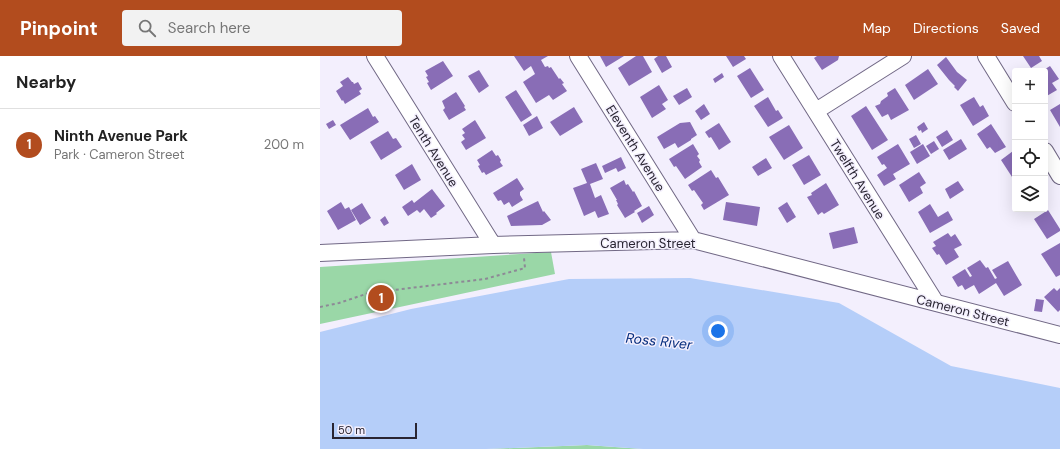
<!DOCTYPE html>
<html lang="en">
<head>
<meta charset="utf-8">
<style>
	:root { --surface:#fff; --page:#f2f2f2; --text:#222; --muted:#767676; --line:#e0e0e0; --accent:#b24c1e }
	body { margin:0; font-family:"DM Sans",sans-serif; background:var(--page); color:var(--text) }
	.controls { position:absolute; right:12px; top:12px; display:grid; overflow:hidden; border-radius:4px; box-shadow:0 4px 16px #0002 }
	.controls button { width:36px; height:36px; display:grid; place-items:center; padding:0; border:0; border-bottom:1px solid var(--line); background:var(--surface); color:var(--text); font:20px sans-serif }
	.scale { position:absolute; left:12px; bottom:10px; width:85px; box-sizing:border-box; padding-left:4px; border:2px solid #292532; border-top:0; font-size:11px; line-height:14px; white-space:nowrap; color:#292532; -webkit-text-stroke:3px #f3effd; paint-order:stroke }
	.you { position:absolute; left:398px; top:275px; width:14px; height:14px; margin:-10px; border:3px solid #fff; border-radius:50%; background:#1a73e8; box-shadow:0 0 0 6px #1a73e833 }
	.badge { display:grid; place-items:center; width:26px; height:26px; border-radius:50%; background:var(--accent); color:#fff; font-size:13px; font-weight:700 }
	.pin { position:absolute; translate:-50% -50%; border:2px solid #fff; box-shadow:0 1px 4px #0006 }
	.list { margin:0; padding:0; list-style:none }
	h2 { display:flex; justify-content:space-between; align-items:center; height:52px; margin:0; padding:0 16px; font-size:17px }
	h2 small { font-size:13px; font-weight:400; color:var(--muted) }
	.list li { display:grid; grid-template-columns:26px 1fr auto; gap:12px; align-items:center; box-sizing:border-box; height:72px; padding:0 16px; border-top:1px solid var(--line) }
	.list b { display:block; font-size:15px; white-space:nowrap }
	.list p { margin:0; font-size:13px; white-space:nowrap; color:var(--muted) }
	.list em { font-size:13px; font-style:normal; color:var(--muted) }
	.icon { flex:none; width:22px; height:22px; fill:none; stroke:currentColor; stroke-width:2; stroke-linecap:round; stroke-linejoin:round }
	.map { position:relative; flex:none; width:740px; height:393px; overflow:hidden }
	header { display:flex; align-items:center; gap:24px; box-sizing:border-box; height:56px; padding:0 20px; background:var(--accent); color:#fff }
	header strong { font-size:19px }
	nav { display:flex; gap:22px; margin-inline-start:auto; font-size:14px }
	.search { width:280px; height:36px; background:var(--page); display:flex; align-items:center; gap:10px; box-sizing:border-box; padding:0 14px; border-radius:4px; color:var(--muted); font-size:15px }
	main { display:flex }
	aside { flex:1; background:var(--surface) }
	.map>svg:first-child { display:block }
	.green { fill:#9ad7a7 }
	.water { fill:#b5cef9 }
	.building { fill:#896db6 }
	.lines { fill:none; stroke-linecap:round; stroke-linejoin:round }
	.minor-casing { stroke:#716885; stroke-width:18 }
	.path { stroke:#8d8996; stroke-width:2; stroke-dasharray:3 3; stroke-linecap:butt }
	.minor { stroke:#fff; stroke-width:16 }
	.labels { text-anchor:middle; stroke-width:3; stroke-linejoin:round; paint-order:stroke }
	.street-label { font-size:13px; fill:#292532; stroke:#f3effd }
	.water-label { font-size:14px; font-style:italic; fill:#062d7d; stroke:#f3effd }
</style>
</head>
<body>
<header>
<strong>Pinpoint</strong>
<div class="search"><svg class="icon" aria-label="search" viewBox="0 0 24 24"><circle cx="10" cy="10" r="6"/><path d="M15 15l6 6"/></svg>Search here</div>
<nav><a>Map</a><a>Directions</a><a>Saved</a></nav>
</header>
<main>
<aside>
<h2>Nearby<small></small></h2>
<ul class="list">
<li><span class="badge">1</span><div><b>Ninth Avenue Park</b><p>Park · Cameron Street</p></div><em>200 m</em></li>
</ul>
</aside>
<div class="map">
<svg width="740" height="393" viewBox="0 0 740 393">
	<rect width="100%" height="100%" fill="#f3effd"/>
	<path class="green" d="M231,196L235,218L0,268V211Z
		M267,389L323,393H166Z"/>
	<path class="water" d="M370,222L519,247L631,310L740,332V393H323L267,389L166,393H0V276L91,253L249,223Z"/>
	<path class="building" d="M194,0H228L221,4L225,11L228,10L229,12L231,11L239,23L240,22L244,27L242,28L247,35L233,44L229,39L216,47L203,26L215,18L211,10L204,15Z
		M280,0H304L286,11Z
		M316,0H323L332,16L309,30L298,12Z
		M338,0H346L352,11L342,17L334,3Z
		M406,0H424L426,3L413,11Z
		M497,0H519L518,4L502,14L494,2Z
		M703,0H719L722,5L711,12Z
		M626,1L637,16L647,24L638,35L634,31L635,30L629,24L617,9Z
		M123,5L133,20L111,34L107,27L109,26L106,21L108,20L105,15Z
		M730,10L739,23L732,27L737,34L725,41V15H722Z
		M430,12L444,34L431,42L417,20Z
		M608,13L618,28L594,44L585,29Z
		M159,14L169,30L159,37L148,20Z
		M402,17L404,21L395,27L393,23Z
		M28,21L32,26H33L34,28L38,26L42,33L39,35L41,38L25,48L23,44L22,45L16,35L23,30L20,26Z
		M339,29L348,44L342,48L346,53L332,62L320,41Z
		M367,32L372,41L359,49L353,40Z
		M575,32L589,54L571,64L568,58L562,61L555,50L560,48L561,45L568,40L567,37Z
		M196,34L212,59L201,66L185,41Z
		M136,36L145,50L144,51L146,54L129,64L123,54L125,52L122,45Z
		M448,41L456,55L458,54L463,62L448,71L434,50Z
		M654,41L660,51L663,49L669,60L653,70L640,49Z
		M384,48L390,58L381,64L375,55Z
		M740,48V71L730,54Z
		M546,50L568,84L552,94L531,60Z
		M254,51L263,66L240,80L230,66Z
		M48,52L53,61L55,60L59,66L30,84L20,69Z
		M217,60L223,72L209,80L203,69Z
		M13,64L16,69L9,73L6,68Z
		M155,64L166,82L146,94L141,86L145,83L142,79L145,77L142,73Z
		M370,66L377,79L371,83V84L358,92L355,87L344,93L337,81L360,67Z
		M604,66L608,73L602,77L601,74L599,75L597,71Z
		M399,67L411,86L399,94L391,81L389,82L385,76Z
		M671,68L686,91L675,97L670,91L667,93L657,78Z
		M469,69L483,92L464,104L449,81Z
		M627,74L633,84L622,91L616,81Z
		M68,75L73,83L76,82L82,91L61,104L50,86Z
		M596,79L601,88L594,92L589,83Z
		M641,83L647,93L629,104L623,94Z
		M614,85L619,93L611,98L606,90Z
		M373,88L379,98L377,100L380,104L379,106L382,111L365,123L356,110L354,111L349,103Z
		M578,88L590,108L573,118L576,123L564,130L557,119L567,112L564,108L562,109L557,101Z
		M603,88L610,100L597,108L590,96Z
		M172,94L176,100L178,99L181,104L180,106L183,110L166,119L164,116L162,117L158,110L160,109L157,104Z
		M693,95L695,99V124H694L681,104Z
		M489,99L501,119L484,129L472,109Z
		M301,101L306,112L298,116L296,112L285,117L282,110Z
		M446,102L452,112L438,120L432,111Z
		M276,107L283,123L270,128L275,142L281,139L289,158L278,162L275,155L264,160L253,132L267,127L261,113Z
		M92,108L101,124L84,134L75,119Z
		M391,114L396,122L398,121L409,139L384,154L381,149L383,147L374,134L372,135L368,129Z
		M599,116L606,127L600,131L603,137L589,146L579,129Z
		M197,122L204,133L200,136V139L203,144L192,151L189,146L184,149L181,144L178,145L173,137Z
		M304,124L306,129L308,128L313,136L314,135L322,150L314,155L315,156L305,162L297,149L298,148L296,144H297L290,132Z
		M638,125L644,134L630,143L625,133Z
		M506,127L519,149L504,158L502,156L498,159L487,141L492,139L491,137Z
		M112,133L125,150L116,157L117,158L111,162L104,153L100,157L97,154L88,160L82,151L92,144L94,147Z
		M218,145L223,156L224,155L231,164L222,169L191,170L187,160Z
		M21,146L25,153L29,151L36,164L18,174L7,155Z
		M406,146L440,151L437,170L403,164Z
		M467,146L476,161L467,167L458,152Z
		M42,147L51,162L40,169L31,154Z
		M610,148L618,161L628,155L633,164L610,177L598,156Z
		M329,150L334,159L322,167L317,157Z
		M728,154L740,173V175L727,183L714,163Z
		M65,160L69,167L64,170L60,164Z
		M534,171L538,187L513,193L509,177Z
		M628,177L631,181L635,178L642,189L634,193L639,201L626,209L619,198L617,199L612,192L616,190L613,186Z
		M740,187V219L736,221L721,198Z
		M660,204L666,212L668,211L675,223L677,222L672,214L688,205L702,229L684,240L676,227L659,238L654,229L645,234L642,229L638,231L632,221L645,213L650,221L652,220L647,212Z
		M734,232L737,235L740,232V254L738,256L724,241Z
		M716,243L724,244L722,256L714,255Z"/>
	<g class="lines">
		<defs>
			<path id="minor" d="M55,0L173,189
				M258,0L373,184
				M461,0L616,247
				M666,0L695,47
				M496,55L583,0
				M725,95L740,120
				M0,197L173,189L373,184L740,279"/>
		</defs>
		<use href="#minor" class="minor-casing"/>
		<path class="path" d="M0,251L19,247L49,237L165,223L205,212L204,202"/>
		<use href="#minor" class="minor"/>
	</g>
	<g class="labels">
		<g class="street-label">
			<text transform="translate(316 92) rotate(58)" y="5">Eleventh Avenue</text>
			<text transform="translate(114 95) rotate(58)" y="5">Tenth Avenue</text>
			<text transform="translate(538 123) rotate(58)" y="5">Twelfth Avenue</text>
			<text x="328" y="192">Cameron Street</text>
			<text transform="translate(643 254) rotate(14)" y="5">Cameron Street</text>
		</g>
		<g class="water-label">
			<text transform="translate(339 285) rotate(6)" y="5">Ross River</text>
		</g>
	</g>
</svg>
<div class="controls">
<button>+</button>
<button>−</button>
<button><svg class="icon" aria-label="locate" viewBox="0 0 24 24"><circle cx="12" cy="12" r="6"/><path d="M12 2v4M12 18v4M2 12h4M18 12h4"/></svg></button>
<button><svg class="icon" aria-label="layers" viewBox="0 0 24 24"><path d="M12 4l9 5-9 5-9-5zM3 14l9 5 9-5"/></svg></button>
</div>
<div class="scale">50 m</div>
<div class="you"></div>
<div class="pin badge" style="left:61px;top:242px">1</div>
</div>
</main>
</body>
</html>
